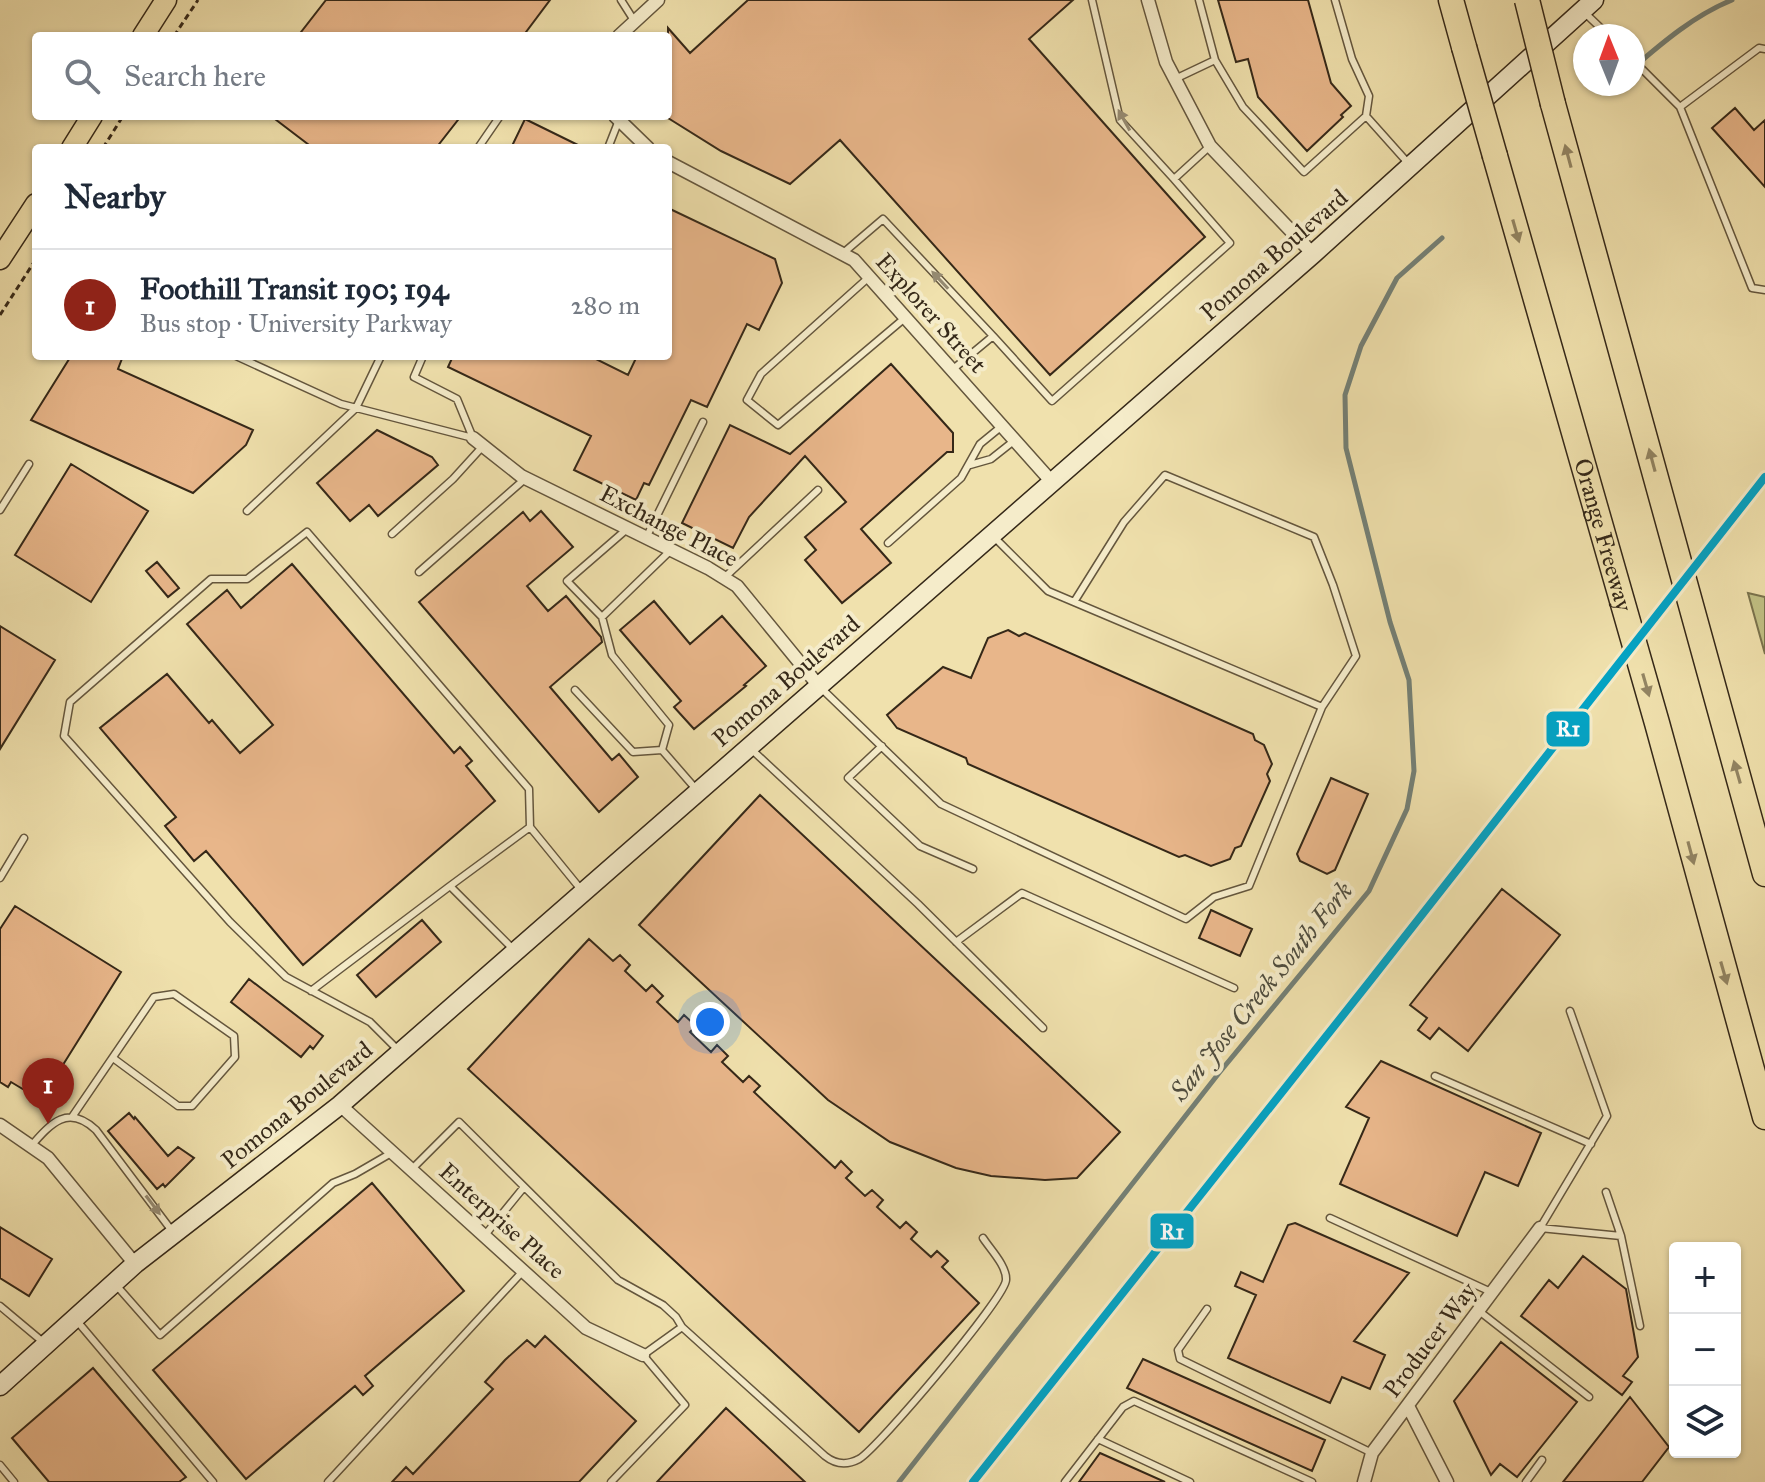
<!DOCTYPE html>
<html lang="en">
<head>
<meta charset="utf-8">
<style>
	:root { --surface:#fff; --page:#f2f2f3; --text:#1f2937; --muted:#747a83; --line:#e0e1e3; --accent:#8f2418 }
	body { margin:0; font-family:"IM FELL Great Primer",serif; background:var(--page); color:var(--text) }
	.controls { position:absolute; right:24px; bottom:24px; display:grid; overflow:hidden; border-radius:8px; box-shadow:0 2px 6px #0004 }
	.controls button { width:72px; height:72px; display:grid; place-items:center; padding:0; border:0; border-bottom:2px solid var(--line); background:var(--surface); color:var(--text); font:40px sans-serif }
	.compass { position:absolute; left:1573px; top:24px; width:72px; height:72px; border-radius:50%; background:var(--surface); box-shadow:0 2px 6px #0004; rotate:359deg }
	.you { position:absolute; left:710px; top:1022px; width:28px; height:28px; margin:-20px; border:6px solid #fff; border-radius:50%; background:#1a73e8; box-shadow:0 0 0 12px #1a73e833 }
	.badge { display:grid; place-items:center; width:52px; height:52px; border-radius:50%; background:var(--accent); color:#fff; font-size:26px; font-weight:700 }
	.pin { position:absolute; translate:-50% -66px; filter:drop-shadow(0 2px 4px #0008) }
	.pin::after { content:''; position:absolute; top:42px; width:28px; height:24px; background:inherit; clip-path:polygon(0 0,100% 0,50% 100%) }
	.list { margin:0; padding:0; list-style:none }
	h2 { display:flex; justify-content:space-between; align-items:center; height:104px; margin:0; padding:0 32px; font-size:34px }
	h2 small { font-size:26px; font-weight:400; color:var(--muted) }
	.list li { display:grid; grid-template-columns:52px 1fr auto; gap:24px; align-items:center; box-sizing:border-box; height:112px; padding:0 32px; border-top:2px solid var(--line) }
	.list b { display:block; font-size:30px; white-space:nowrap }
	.list p { margin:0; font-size:26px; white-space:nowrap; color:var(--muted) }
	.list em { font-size:26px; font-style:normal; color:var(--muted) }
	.icon { flex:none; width:44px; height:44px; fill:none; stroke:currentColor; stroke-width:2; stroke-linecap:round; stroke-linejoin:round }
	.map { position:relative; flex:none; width:1765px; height:1482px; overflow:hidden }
	.search { position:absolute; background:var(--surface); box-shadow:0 2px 6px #0004; left:32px; top:32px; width:640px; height:88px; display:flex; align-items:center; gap:20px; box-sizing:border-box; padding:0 28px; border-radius:8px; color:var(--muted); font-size:30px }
	.panel { position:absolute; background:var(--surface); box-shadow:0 2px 6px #0004; left:32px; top:144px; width:640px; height:216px; border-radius:8px }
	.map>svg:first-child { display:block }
	.green { fill:#c1c185; stroke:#7b744e; stroke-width:2 }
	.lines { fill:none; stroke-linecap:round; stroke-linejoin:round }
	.stream { stroke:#748076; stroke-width:5 }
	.building { fill:#e8b68a; stroke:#352818; stroke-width:2 }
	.lane-casing { stroke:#64563d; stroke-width:9 }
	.street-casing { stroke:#64563d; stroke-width:15 }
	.secondary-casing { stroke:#352818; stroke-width:21 }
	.primary-casing { stroke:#352818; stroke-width:23 }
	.highway-casing { stroke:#352818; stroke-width:27 }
	.path { stroke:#352818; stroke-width:3; stroke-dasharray:6 4; stroke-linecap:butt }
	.lane { stroke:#f5ecca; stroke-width:6 }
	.street { stroke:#f5ecca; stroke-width:12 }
	.secondary { stroke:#f5ecca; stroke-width:18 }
	.primary { stroke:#f0e1ad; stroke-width:20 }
	.highway { stroke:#f0e1ad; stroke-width:24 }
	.highway-bridge-casing { stroke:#352818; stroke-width:27; stroke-linecap:butt }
	.highway-bridge { stroke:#f0e1ad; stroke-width:24 }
	.rail-1-casing { stroke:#f5ecca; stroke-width:14 }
	.rail-1 { stroke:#03a3c5; stroke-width:8 }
	.oneway { fill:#958a71 }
	.oneway2 { fill:#928462 }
	.labels { text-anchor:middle; stroke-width:8; stroke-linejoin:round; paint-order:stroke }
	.street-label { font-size:24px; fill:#352818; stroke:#f5ecca }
	.water-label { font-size:26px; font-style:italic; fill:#4f4d3f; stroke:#f5ecca }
	.line-badge { stroke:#f5ecca; stroke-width:3 }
	.badge-label { font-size:22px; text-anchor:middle; font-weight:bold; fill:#fff }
</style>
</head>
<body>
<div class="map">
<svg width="1765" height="1482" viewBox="0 0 1765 1482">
	<rect width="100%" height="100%" fill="#f0e1ad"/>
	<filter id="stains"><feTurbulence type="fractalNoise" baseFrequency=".0025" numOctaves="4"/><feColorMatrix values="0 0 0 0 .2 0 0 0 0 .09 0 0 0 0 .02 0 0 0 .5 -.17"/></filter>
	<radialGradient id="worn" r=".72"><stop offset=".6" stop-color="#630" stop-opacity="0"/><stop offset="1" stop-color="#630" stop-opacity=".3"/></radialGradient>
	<path class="green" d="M1748,593L1765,597V654Z"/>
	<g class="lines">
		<path class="stream" d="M1633,68C1663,42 1695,15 1732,0
			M1614,85L1615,84
			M899,1482L1219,1073L1369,891L1407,809L1414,771L1409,680L1390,622L1346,448L1345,395L1361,346L1397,278L1442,238"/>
	</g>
	<path class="building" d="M326,0H550L523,36H298Z
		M748,0H1073L1029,39L1205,237L1050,375L840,140L790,184L721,151L668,118V28L690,53Z
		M1218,0H1308L1331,83L1351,106L1341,115L1343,117L1307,151L1258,97L1248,59L1236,62Z
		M1735,108L1754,130L1765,120V187L1712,128Z
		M271,116H461L436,148H313Z
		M525,119L584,148H511Z
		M668,208L775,259L782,283L759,330L747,324L707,407L691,400L649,485L644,483L636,500L574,470L591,436L448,367L453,356H590L628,375L637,356H668Z
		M71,356H123L118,369L253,430L246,445L193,493L31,420Z
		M891,364L953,433V452H947L861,529L891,563L842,603L805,560L816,550L805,537L846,502L805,456L749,517L733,548L682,523L730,425L790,454Z
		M377,430L432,457L438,465L378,516L369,505L350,521L317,483Z
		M71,464L148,511L91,602L15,555Z
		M541,511L573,547L527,586L548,611L566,596L601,637L602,642L550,687L612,760L619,754L638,777L599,812L419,602L523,512L530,521Z
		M157,562L179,588L168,597L146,571Z
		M292,564L454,753L460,747L472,761L466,766L495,801L303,965L206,851L194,861L165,826L176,817L100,728L167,674L209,723L212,720L240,753L273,725L187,624L227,590L241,608Z
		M654,601L690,644L722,616L766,666L744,685L746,686L694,729L674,707L681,701L620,630Z
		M0,626L55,660L0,749Z
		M1008,630L1019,636L1025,633L1253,734L1255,740L1264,745L1272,764L1267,774L1270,781L1241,846L1235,848L1230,859L1211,866L1185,855L1179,857L968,764L966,758L897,728L887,715L943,667L971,678L988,638Z
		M1331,778L1368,794L1335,870L1327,874L1300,861L1297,854Z
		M760,795L1120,1132L1077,1178L1045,1180L991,1176L956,1168L890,1142L828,1100L639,925Z
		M1502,889L1560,935L1468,1051L1439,1028L1430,1039L1418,1030L1427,1018L1410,1005Z
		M15,906L121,972L41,1100L11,1082L8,1087L0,1082V929Z
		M1211,910L1252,929L1240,956L1199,938Z
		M422,920L441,942L376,997L357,975Z
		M589,939L613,961L620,955L630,965L625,971L646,991L652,985L663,996L657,1002L678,1022L684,1015L696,1026L690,1032L711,1052L717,1045L728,1056L722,1062L743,1082L749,1076L760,1086L754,1092L835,1168L841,1161L852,1172L846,1178L865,1196L872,1190L883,1200L877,1207L900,1228L906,1222L917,1232L911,1239L931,1257L937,1251L948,1261L942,1267L979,1303L859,1432L468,1069Z
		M249,979L323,1036L313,1049L310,1046L301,1057L231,1002Z
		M1381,1061L1541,1133L1518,1186L1485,1172L1457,1236L1340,1184L1369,1118L1346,1107Z
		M129,1113L134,1119L135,1117L168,1156L178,1147L194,1158L165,1187L163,1184L157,1189L108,1131Z
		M372,1183L464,1291L365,1376L373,1386L363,1395L355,1386L246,1479L153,1370Z
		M1295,1223L1409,1273L1354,1341L1385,1355L1370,1389L1342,1377L1330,1403L1228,1358L1256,1295L1235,1286L1241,1272L1263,1282L1288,1225Z
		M0,1227L52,1259L29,1296L0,1278Z
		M1583,1256L1626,1289L1638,1357L1623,1376L1632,1382L1622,1395L1521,1316L1549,1280L1558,1288Z
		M545,1336L636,1421L579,1482H392L406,1467L413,1474L493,1389L485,1382L505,1360L527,1340L535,1347Z
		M1501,1342L1577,1402L1517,1477L1500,1464L1491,1475L1454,1401Z
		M1143,1359L1325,1440L1312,1471L1127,1388Z
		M93,1368L186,1477L179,1482H49L12,1438Z
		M1630,1397L1669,1447L1642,1482H1563Z
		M726,1408L805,1482H657Z
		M1100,1453L1165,1482H1079Z"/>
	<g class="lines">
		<defs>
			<path id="lane" d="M621,0L635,22
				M1092,0L1120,120L1174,179
				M1199,0L1215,60L1243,107L1304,172L1366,116L1408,163
				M1335,0L1352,59L1369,96L1366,116
				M1585,13L1609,36
				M1633,60L1680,107L1752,288L1765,290
				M1175,79L1215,60
				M1680,107L1759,48L1765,49
				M478,148L500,116
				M608,148L619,120
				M842,254L883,219L993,336
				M868,278L761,374L747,400L778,425L906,317
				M236,356L341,404L473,438
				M423,356L414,377L457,399L473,438
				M952,370L993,336L1052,401L1230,243L1174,179L1210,146
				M970,465L991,459L1015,440
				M0,510L29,464
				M247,511L356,408L381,356
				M627,529L567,581L602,617L612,655L669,725L662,750L695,788
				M392,534L453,479L483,446
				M646,538L703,422
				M888,543L961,478L980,444L1002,426
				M419,572L526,478
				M724,578L818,490
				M1074,602L1124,522L1165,475L1314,537L1333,585L1356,656L1322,707
				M602,617L671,550
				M821,688L941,804L1186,919L1214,897L1249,886L1322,707L1048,591L994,537
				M575,690L633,752L662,750
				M882,746L848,778L920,846L973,869
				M751,749L918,904L1043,1028
				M0,878L24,838
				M956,942L1022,893L1234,988
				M513,949L450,886L530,827
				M311,991L450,886
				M1570,1011L1607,1116L1540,1228L1621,1236L1640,1326
				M397,1049L370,1022L286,977L230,922L64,736L70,702L211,579H247L307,532L529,789L530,827L583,892
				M1435,1076L1591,1144
				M72,1117L154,997L174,994L234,1036L235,1057L192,1106H178L113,1058
				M31,1146C51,1123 68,1104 96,1130L172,1231
				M412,1169L459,1122L618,1280L663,1305L676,1317L682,1327L643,1355L685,1405L611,1482
				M1606,1192L1621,1236
				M1330,1218L1491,1292
				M485,1235L524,1187
				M116,1285L160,1335L333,1183L355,1174L393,1152
				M0,1306L43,1342
				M1207,1309L1178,1350L1180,1359L1372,1453
				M1479,1311L1589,1397
				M77,1321L213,1482
				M682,1327L825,1456C835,1464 846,1466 859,1459C878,1448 1005,1298 1006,1280C1007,1266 990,1249 983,1238
				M1098,1439L1190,1482
				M0,1465L14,1482
				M328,1482L524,1270
				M1065,1482L1123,1407L1134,1401L1312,1482
				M1526,1482L1542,1460"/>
			<path id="street" d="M1148,0L1166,62L1210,146L1313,254
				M619,36L658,0
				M615,116L648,148
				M668,162L854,260L1051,481
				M473,438L521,476L708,568L737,586L818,685
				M340,1105L586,1328L643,1355
				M0,1125L48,1158L135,1264
				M1408,1406L1447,1482
				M1364,1482L1372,1453L1540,1228"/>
			<path id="secondary" d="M0,1386L135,1264L340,1105L1313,254L1594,0"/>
			<path id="primary" d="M143,36L166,0
				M72,148L92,116
				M0,259L36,204"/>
			<g id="highway">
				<path d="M1451,0L1464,47"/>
				<path d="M1553,104L1765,874"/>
				<path id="s1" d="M1495,156L1657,723L1765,1117"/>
			</g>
		</defs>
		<use href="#lane" class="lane-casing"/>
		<use href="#street" class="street-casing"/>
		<use href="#secondary" class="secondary-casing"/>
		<use href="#primary" class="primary-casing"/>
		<use href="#highway" class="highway-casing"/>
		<path class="path" d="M174,36L198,0
			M103,148L123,116
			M0,315L36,259"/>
		<use href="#lane" class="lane"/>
		<use href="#street" class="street"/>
		<use href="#secondary" class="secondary"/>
		<use href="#primary" class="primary"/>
		<use href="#highway" class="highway"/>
		<defs>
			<path id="highway-bridge" d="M1527,0L1553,104
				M1464,47L1495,156"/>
		</defs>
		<use href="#highway-bridge" class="highway-bridge-casing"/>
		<use href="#highway-bridge" class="highway-bridge"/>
		<defs>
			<path id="rail-1" d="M973,1482L1370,981L1765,477"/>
		</defs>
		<use href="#rail-1" class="rail-1-casing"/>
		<use href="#rail-1" class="rail-1"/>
	</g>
	<defs><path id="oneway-solid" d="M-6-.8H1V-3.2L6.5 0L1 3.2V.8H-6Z" transform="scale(2)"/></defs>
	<g class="oneway">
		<use href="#oneway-solid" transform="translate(1124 120) rotate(-119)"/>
		<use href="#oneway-solid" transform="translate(940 280) rotate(-133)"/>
		<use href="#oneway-solid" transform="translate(153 1205) rotate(53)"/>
	</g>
	<g class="oneway2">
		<use href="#oneway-solid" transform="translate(1568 156) rotate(-105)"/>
		<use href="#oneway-solid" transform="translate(1516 231) rotate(74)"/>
		<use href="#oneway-solid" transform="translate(1652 460) rotate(-105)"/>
		<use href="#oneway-solid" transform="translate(1646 685) rotate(74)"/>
		<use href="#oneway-solid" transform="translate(1737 772) rotate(-106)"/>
		<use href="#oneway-solid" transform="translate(1691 853) rotate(75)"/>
		<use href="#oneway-solid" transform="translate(1724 973) rotate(74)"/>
	</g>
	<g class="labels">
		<g class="street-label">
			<text transform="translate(1274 255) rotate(-41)" y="8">Pomona Boulevard</text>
			<text transform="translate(931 313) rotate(48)" y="8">Explorer Street</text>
			<text transform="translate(669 526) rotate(27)" y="8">Exchange Place</text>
			<text dy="8" stroke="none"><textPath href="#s1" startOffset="394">Orange Freeway</textPath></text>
			<text transform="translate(786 681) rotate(-41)" y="8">Pomona Boulevard</text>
			<text transform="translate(297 1105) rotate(-39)" y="8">Pomona Boulevard</text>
			<text transform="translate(502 1221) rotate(42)" y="8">Enterprise Place</text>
			<text transform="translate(1430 1340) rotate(-53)" y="8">Producer Way</text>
		</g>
		<g class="water-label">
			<text transform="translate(1261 991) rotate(-51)" y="9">San Jose Creek South Fork</text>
		</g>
	</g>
	<g class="line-badge">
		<rect x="1545" y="710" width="46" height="38" rx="8" fill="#03a3c5"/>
		<rect x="1149" y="1212" width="46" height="38" rx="8" fill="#03a3c5"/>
	</g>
	<g class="badge-label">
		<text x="1568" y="736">R1</text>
		<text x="1172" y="1239">R1</text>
	</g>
	<rect width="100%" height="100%" filter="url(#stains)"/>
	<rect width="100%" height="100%" fill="url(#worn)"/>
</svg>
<div class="controls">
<button>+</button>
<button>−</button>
<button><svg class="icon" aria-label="layers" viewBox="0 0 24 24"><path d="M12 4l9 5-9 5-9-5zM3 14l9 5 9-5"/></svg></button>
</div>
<svg class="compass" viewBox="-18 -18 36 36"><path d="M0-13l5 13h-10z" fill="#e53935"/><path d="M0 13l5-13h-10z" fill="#747a83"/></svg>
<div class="you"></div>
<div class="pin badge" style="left:48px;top:1124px">1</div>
<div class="search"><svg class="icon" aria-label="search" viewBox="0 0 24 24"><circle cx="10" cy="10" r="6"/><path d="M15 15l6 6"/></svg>Search here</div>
<section class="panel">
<h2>Nearby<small></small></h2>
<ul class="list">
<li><span class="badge">1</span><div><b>Foothill Transit 190; 194</b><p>Bus stop · University Parkway</p></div><em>280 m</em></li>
</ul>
</section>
</div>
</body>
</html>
